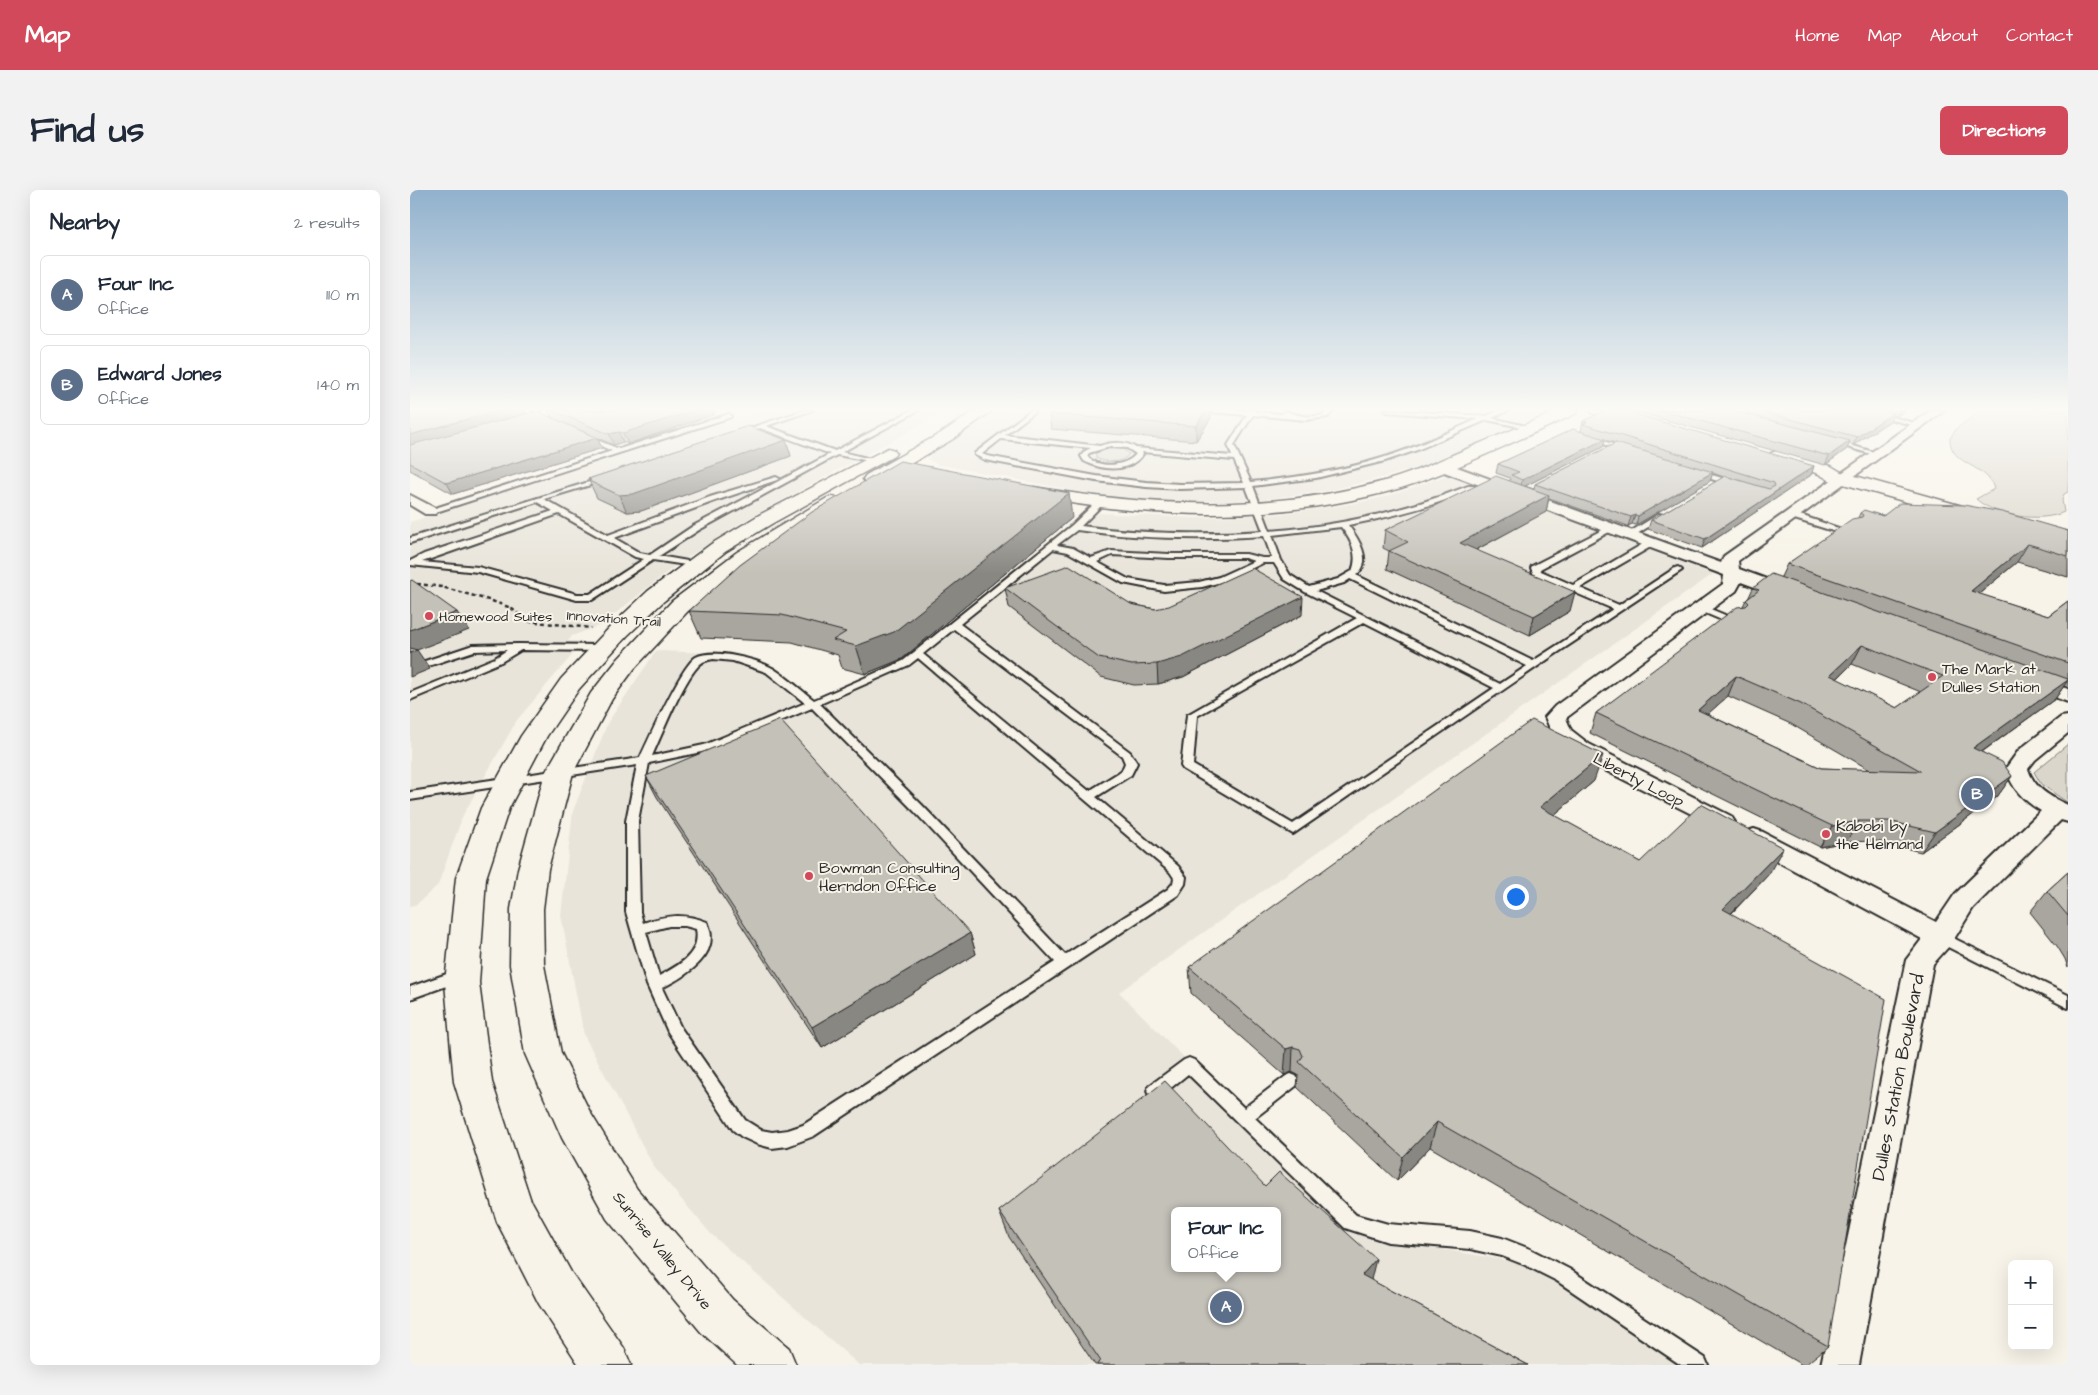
<!DOCTYPE html>
<html lang="en">
<head>
<meta charset="utf-8">
<style>
	:root { --surface:#fff; --page:#f2f2f3; --text:#1f2937; --muted:#747a83; --line:#e0e1e3; --accent:#d1495b }
	body { margin:0; font-family:"Architects Daughter",sans-serif; background:var(--page); color:var(--text) }
	.controls { position:absolute; right:15px; bottom:15px; display:grid; overflow:hidden; border-radius:8px; box-shadow:0 5px 20px #0002 }
	.controls button { width:45px; height:45px; display:grid; place-items:center; padding:0; border:0; border-bottom:1px solid var(--line); background:var(--surface); color:var(--text); font:25px sans-serif }
	.you { position:absolute; left:1105px; top:706px; width:18px; height:18px; margin:-12px; border:4px solid #fff; border-radius:50%; background:#1a73e8; box-shadow:0 0 0 8px #1a73e833 }
	.badge { display:grid; place-items:center; width:32px; height:32px; border-radius:50%; background:var(--accent); color:#fff; font-size:16px; font-weight:700 }
	.pin { position:absolute; translate:-50% -50%; border:2px solid #fff; box-shadow:0 1px 5px #0006 }
	.popup { position:absolute; left:761px; top:1017px; width:110px; height:65px; box-sizing:border-box; display:grid; place-content:center; border-radius:8px; background:var(--surface); filter:drop-shadow(0 1px 4px #0005); font-size:16px; white-space:nowrap; color:var(--muted) }
	.popup b { font-size:19px; color:var(--text) }
	.popup::after { content:''; position:absolute; left:50%; top:100%; margin-left:-10px; border:10px solid transparent; border-top-color:var(--surface) }
	.list { margin:0; padding:0; list-style:none }
	h2 { display:flex; justify-content:space-between; align-items:center; height:65px; margin:0; padding:0 20px; font-size:21px }
	h2 small { font-size:16px; font-weight:400; color:var(--muted) }
	.list li { display:grid; grid-template-columns:32px 1fr auto; gap:15px; align-items:center; box-sizing:border-box; height:80px; margin:0 10px 10px; padding:0 10px; border:1px solid var(--line); border-radius:8px }
	.list b { display:block; font-size:19px; white-space:nowrap }
	.list p { margin:0; font-size:16px; white-space:nowrap; color:var(--muted) }
	.list em { font-size:16px; font-style:normal; color:var(--muted) }
	.map { position:relative; flex:none; width:1658px; height:1175px; overflow:hidden; border-radius:8px }
	header { display:flex; align-items:center; gap:30px; box-sizing:border-box; height:70px; padding:0 25px; background:var(--accent); color:#fff }
	header strong { font-size:24px }
	nav { display:flex; gap:28px; margin-inline-start:auto; font-size:18px }
	.intro { display:flex; align-items:center; justify-content:space-between; box-sizing:border-box; height:120px; padding:0 30px }
	h1 { margin:0; font-size:35px }
	.button { padding:12px 22px; border-radius:8px; background:var(--accent); color:#fff; font-size:18px; font-weight:700 }
	main { display:flex; gap:30px; padding:0 30px }
	aside { flex:1; background:var(--surface); border-radius:8px; box-shadow:0 5px 20px #0002 }
	.map>svg:first-child { display:block }
	.built { fill:#e8e4da; fill-rule:evenodd }
	.green { fill:#dad6cc; stroke:#82807c }
	.lines { fill:none; stroke-linecap:round; stroke-linejoin:round }
	.lane-casing { stroke:#2b2b2b; stroke-width:4 }
	.street-casing { stroke:#2b2b2b; stroke-width:4 }
	.secondary-casing { stroke:#2b2b2b; stroke-width:3 }
	.path { stroke:#2b2b2b; stroke-width:2.5; stroke-dasharray:4 3; stroke-linecap:butt }
	.lane { fill:#f7f3e8; fill-rule:evenodd }
	.street { fill:#f7f3e8; fill-rule:evenodd }
	.secondary { fill:#f7f3e8; fill-rule:evenodd }
	.wall { fill:#a9a69f; stroke:#2b2b2b; fill-rule:evenodd }
	.shaded-wall { fill:#898782; stroke:#2b2b2b }
	.building { fill:#c4c1b9; stroke:#2b2b2b; fill-rule:evenodd }
	.poi-dot { fill:#d1495b; stroke:#f7f3e8; stroke-width:2 }
	.labels { text-anchor:middle; stroke-width:4; stroke-linejoin:round; paint-order:stroke }
	.far-poi-label { font-size:14px; fill:#2b2b2b; stroke:#f7f3e8; text-anchor:start }
	.far-street-label { font-size:14px; fill:#2b2b2b; stroke:#f7f3e8 }
	.poi-label { font-size:16px; fill:#2b2b2b; stroke:#f7f3e8; text-anchor:start }
	.street-label { font-size:16px; fill:#2b2b2b; stroke:#f7f3e8 }
	.near-street-label { font-size:19px; fill:#2b2b2b; stroke:#f7f3e8 }
</style>
</head>
<body>
<header>
<strong>Map</strong>
<nav><a>Home</a><a>Map</a><a>About</a><a>Contact</a></nav>
</header>
<div class="intro"><h1>Find us</h1><a class="button">Directions</a></div>
<main>
<aside>
<h2>Nearby<small>2 results</small></h2>
<ul class="list">
<li><span class="badge" style="background:#5c6f8a">A</span><div><b>Four Inc</b><p>Office</p></div><em>110 m</em></li>
<li><span class="badge" style="background:#5c6f8a">B</span><div><b>Edward Jones</b><p>Office</p></div><em>140 m</em></li>
</ul>
</aside>
<div class="map">
<svg width="1658" height="1175" viewBox="0 0 1658 1175">
	<rect width="100%" height="100%" fill="#f7f3e8"/>
	<filter id="ink" filterUnits="userSpaceOnUse"><feTurbulence type="fractalNoise" baseFrequency=".02" numOctaves="2"/><feDisplacementMap in="SourceGraphic" scale="10" xChannelSelector="R" yChannelSelector="G"/><feConvolveMatrix kernelMatrix="1 2 1 2 8 2 1 2 1" color-interpolation-filters="sRGB"/></filter>
	<g filter="url(#ink)">
		<path class="built" d="M352,220H533L518,231L332,332L270,372L191,435L162,446L158,451H174L107,530L53,625L28,695L7,714L0,716V332Z
			M588,220H1141L1017,274L983,285L921,300L848,310L763,312L687,305L526,274L518,269L521,264Z
			M1038,285L1303,384L709,802L929,1024L983,1051L1119,1074L1286,1175H449L301,1044L244,977L174,845L151,725L163,621L198,532L246,461L307,463L356,474L408,515L499,475L688,323L785,328L869,324L947,313L981,305ZM765,1021H867V1078H765Z"/>
		<path class="green" d="M1573,220H1658V302L1654,304L1652,310L1654,322C1631,333 1584,326 1566,309L1584,299C1578,274 1539,276 1540,248L1547,238Z
			M700,258L713,259L719,264C712,274 696,273 686,268V263Z
			M1658,554V613L1631,594L1624,582Z"/>
		<g class="lines">
			<defs>
				<path id="lane" d="M112,220H119L138,229L133,230Z
					M395,220H403L356,236L425,261L502,220H509L432,262L465,270V272L427,265L289,340L249,366L289,373V377L243,370L182,410H167L68,382L0,375V371L14,364L143,321L127,312L0,353V348L195,287L199,289L197,290L134,309L198,345L300,307L366,287L370,289L305,311L204,348L230,363L240,365L283,336L420,264L350,238L331,244L328,242ZM149,324L225,367L234,369L180,404H167L68,377L12,372Z
					M621,220H627L595,245L690,256C701,252 716,251 726,258L822,266L818,255L837,225L801,222L798,220H846L845,222L872,224L875,221C889,226 899,228 914,225L917,220H923L918,227L895,230L843,225L824,255L841,292C885,288 930,281 972,268C1005,258 1037,243 1068,229L977,222L974,220L1076,226L1091,220H1099L1082,228L1120,237V239L1077,230L1007,260L975,271L906,288L843,296L860,341C929,336 995,321 1058,296H1064V300C1022,316 982,327 938,335C948,348 964,372 946,385L1123,471L1203,419L1124,385L1121,378L1122,376L1200,336L1204,338L1203,340L1130,379L1131,381L1163,395L1238,351H1244V355L1170,398L1209,415L1265,378L1268,377L1272,380L1147,463L883,644L773,579L771,576L777,525L947,428L895,402L874,389L864,373H853L815,391L792,397L754,401L713,393L658,362L643,359L550,434L720,562L727,573L721,585L686,607L768,676L776,687L775,694L768,705L404,946L378,956L362,958L347,954L332,947L323,940L258,842L237,795L216,722V631L227,575L0,610V602L230,568C239,549 271,476 286,467C303,458 348,469 364,479C378,488 391,500 404,510L493,471L662,335L687,311L694,313L671,336C732,344 792,345 853,341L836,297L770,299L736,297L686,291L575,270L565,265V263ZM591,249L681,258L675,261L671,266L674,271C693,281 720,283 733,264L732,262L824,270L834,293L770,294L736,292L686,286L577,266L572,264ZM699,257L717,258L726,264C716,277 687,279 677,266L679,263ZM931,337C941,350 949,364 942,381L928,389L899,397L880,385L871,370L862,345ZM667,340C729,349 791,350 854,346L862,368H852L836,364H759L701,361L681,368L663,358L647,355ZM702,365L759,368H835L844,371L809,387L789,392L754,395L718,389L687,372ZM940,389L1117,476L1090,494L906,401L934,393ZM954,432L1084,498L883,634L783,575L787,526ZM544,439L712,566L715,573L712,580L708,583L679,601L513,464ZM508,468L760,682L764,688L763,693L758,699L655,765L512,615L410,514L499,475ZM303,469L323,471L356,482L395,513L294,555L242,566C253,542 272,493 289,475C293,471 298,470 303,469ZM402,518L504,621L645,772L393,935L378,940L362,942L351,940L335,930L271,838L252,798C276,786 313,764 297,732C274,723 256,725 233,733L230,722L228,631L239,573L301,560ZM259,736H275L286,739C291,764 268,776 249,786L236,742Z
					M1447,220H1456L1512,235L1509,237Z
					M319,224L321,225V227L23,323L16,321L202,261L173,248V246H177L209,259Z
					M1179,248H1183L1219,259L1214,260L1179,250Z
					M1423,251H1427L1470,264L1465,265L1423,253Z
					M1288,281L1326,292L1327,294L1323,296L1286,284L1285,283Z
					M1378,323H1384L1443,343L1436,345L1378,327Z
					M1249,324L1256,326L1222,347L1215,345Z
					M1291,415L1327,430L1329,432L1327,434H1321L1288,420L1287,418Z
					M109,454L192,455L197,458L192,461L111,460L91,472L0,510V503L85,468L97,460L64,461L15,477L10,474L12,472L63,455Z
					M1531,742L1658,805V818L1526,751L1524,747L1526,743Z
					M48,780L53,782L55,786L53,790L0,809V797Z
					M779,868L784,870L834,918L876,886L881,884L886,886L889,891L886,896L845,928L946,1025L978,1034L1060,1041L1092,1048L1120,1059L1159,1079L1295,1168L1298,1175H1271L1147,1091L1115,1075L1092,1066L1060,1059L978,1052L935,1038L778,884L751,906L745,908L739,906L737,901L739,896L774,870Z"/>
				<path id="street" d="M136,220H155L153,223L105,236L99,232L101,229Z
					M1521,220H1535L1328,371L1329,379L1384,399L1387,403L1384,407H1372L1331,392L1326,401L1156,528L1161,540L1179,554L1321,626L1325,632L1321,638L1313,640L1163,564L1144,548L1135,527L1145,516L1313,394L1314,385L1026,279L1024,276L1031,272L1036,273L1311,373L1314,366Z
					M0,305L25,318L28,321L25,324H15L0,315Z
					M1621,486L1658,499V512L1614,496L1611,492L1614,488Z
					M1658,526V543L1625,570L1618,579C1624,598 1640,607 1658,615V632L1651,630L1563,718L1541,754L1523,774L1449,1175H1411L1496,770L1512,749L1335,654L1332,648L1335,642L1344,639L1353,642L1526,732L1545,704L1631,621C1614,611 1601,598 1596,578L1609,560L1651,527Z"/>
				<path id="secondary" d="M566,220H583L543,249L468,293H456L453,289L456,285L531,243Z
					M1150,220H1169L1167,223L1144,234C1095,255 1041,282 991,298C870,333 746,329 624,307L618,306L615,302L618,298L624,297C741,317 862,323 978,290C1006,282 1032,269 1059,258C1089,245 1120,233 1150,220Z
					M1180,220H1202L1234,229L1237,232L1229,237L1182,223Z
					M478,258L484,260L486,263L484,266L363,333L315,362L254,411L217,446L169,499L137,546L99,618L76,688L69,793L82,892L120,1008L161,1082L214,1158L221,1175H169L129,1114L87,1032L44,892L35,793L46,688L71,618L111,546L151,489L201,436L238,401L301,354L349,325Z
					M1367,261L1421,276L1431,282L1567,320L1569,324L1567,328L1560,330L1419,290L1409,284L1361,269L1359,266L1361,263Z
					M423,307L429,308L432,312L429,316L341,370L278,421L224,479L202,509L163,583L138,679L133,719L134,775L151,863L180,922L227,999L323,1110L379,1158L386,1175H327L291,1142L197,1029L152,948L115,864L100,775L101,719L108,679L135,583L181,503L208,469L262,411L327,362L417,308Z"/>
			</defs>
			<use href="#lane" class="lane-casing"/>
			<use href="#street" class="street-casing"/>
			<use href="#secondary" class="secondary-casing"/>
			<path class="path" d="M0,393L32,397L82,411L101,418L117,431L181,438"/>
			<use href="#lane" class="lane"/>
			<use href="#street" class="street"/>
			<use href="#secondary" class="secondary"/>
		</g>
		<path class="wall" d="M0,220H114L115,224L90,231L187,248L192,258L43,304L0,280Z
			M138,220H303L305,224L218,254L213,252L204,255L142,228Z
			M1220,220H1320L1341,225L1335,220H1496L1487,226L1482,225L1480,231L1443,255L1439,254L1437,259L1415,275Z
			M639,224L801,228L786,251L641,239Z
			M1173,231L1404,276L1401,285L1292,358L1238,339L1241,330L1314,287L1303,283L1300,291L1226,335L1222,334L1218,336L1139,308L1136,322L1066,360L1160,421L1120,445L977,379L979,361L973,358L975,340L1100,290V288L1086,283L1088,274L1171,241ZM1195,250L1206,253L1125,294L1124,299L1115,296L1193,257Z
			M376,250L381,266L231,321L217,322L187,308L179,291L178,289Z
			M1450,323L1658,341V387L1607,372L1569,404L1638,426L1658,411V498L1654,496L1645,509L1572,562L1602,586L1587,607L1511,662L1466,651L1436,652L1410,657L1180,543L1186,523L1333,416L1336,410L1339,407L1343,398L1371,387L1377,374L1448,328ZM1442,474L1511,502L1487,518L1427,489ZM1318,506L1381,534L1460,580L1411,578L1297,524Z
			M662,328L492,469L455,484L432,478L428,465L382,452L291,448L279,421Z
			M595,398L721,414L745,419L892,425L773,487L748,494L724,495L691,487L599,417Z
			M236,586L560,743L566,764L412,858L247,607Z
			M1184,591L1144,625L1230,672L1359,684L1321,724L1418,1156L1395,1175H1392L1020,957L987,991L887,897L888,886V885L882,882L874,885L781,803L779,777Z
			M1658,682V778L1655,769L1647,756L1620,722L1637,701Z
			M855,996L961,1090L1118,1175H685L599,1047L589,1021Z"/>
		<path class="shaded-wall" d="M90,220H114L115,224L0,256V245Z
			M286,220H303L305,224L218,254L213,243Z
			M796,220H801V228L786,251V236Z
			M1490,220H1496L1487,226Z
			M1483,223L1480,231L1443,255L1447,247Z
			M209,242L213,252L204,255L199,244Z
			M187,248L192,258L43,304L37,293Z
			M1195,249L1193,257L1111,298L1112,290Z
			M376,250L381,266L231,321L217,322L209,305Z
			M1440,251L1437,259L1415,275L1419,266Z
			M1404,276L1401,285L1292,358L1295,349Z
			M1303,282L1300,291L1226,335L1228,326Z
			M659,303L662,328L492,469L455,484L446,456Z
			M1139,305L1136,322L1047,370L1050,353Z
			M1225,325L1222,334L1218,336L1221,327Z
			M1618,354L1607,372L1550,420L1561,401Z
			M1165,402L1160,421L1120,445L1124,426Z
			M893,407L892,425L773,487L748,494L747,474Z
			M47,422L59,440L7,460L20,479L0,487V440Z
			M1452,455L1442,474L1410,505L1420,485Z
			M1326,486L1318,506L1280,540L1288,520Z
			M1658,490L1645,509L1549,578L1563,558Z
			M1193,565L1184,591L1122,644L1130,617Z
			M1602,586L1587,607L1511,662L1525,642Z
			M1449,631L1436,652L1410,657L1422,636Z
			M1373,658L1359,684L1299,746L1313,719Z
			M560,743L566,764L412,858L402,837Z
			M883,857L882,882L874,885L876,859Z
			M1027,932L1020,957L987,991L993,967Z
			M966,1069L960,1094L952,1085Z"/>
		<path class="building" d="M0,220H90L0,245Z
			M141,220H286L213,243L209,242L199,244Z
			M643,220H796L786,236L639,224Z
			M1197,220H1211L1404,276L1295,349L1241,330L1315,286L1359,299L1365,296L1364,293L1173,234L1177,232L1173,231Z
			M1250,220H1320L1440,251L1419,266Z
			M1347,220H1471L1483,223L1447,247Z
			M127,221L187,248L37,293L0,273V255Z
			M338,236L376,250L223,304L209,305L179,291L181,290L178,289Z
			M1163,239L1195,249L1112,290L1101,285L1109,282L1088,274Z
			M1206,253L1303,282L1228,326L1225,325L1221,327L1125,294Z
			M490,271L659,303L484,442L446,456L423,450L436,442L372,425L279,421L330,375L402,322Z
			M1086,286L1139,305L1050,353L1165,402L1124,426L979,361L998,352L975,340Z
			M1490,313L1554,315L1592,322L1658,341V366L1618,354L1561,401L1638,426L1658,411V473L1377,374L1442,329L1452,327L1453,325L1450,323L1454,320L1473,326Z
			M659,375L721,414L745,419L759,416L842,378L893,407L772,467L747,474L722,475L689,468L595,398Z
			M1361,384L1658,489V490L1563,558L1592,572L1602,586L1525,642L1479,631H1449L1422,636L1186,523L1327,417L1336,416L1339,413L1336,410L1349,400L1343,398ZM1452,455L1533,486L1487,518L1420,485ZM1326,486L1391,514L1511,581L1411,578L1288,520Z
			M2,390L47,422L0,440V391Z
			M0,458L7,460L0,463Z
			M370,530L560,743L402,837L236,586Z
			M1122,530L1193,565L1130,617L1230,672L1291,614L1373,658L1313,719L1476,809L1418,1156L1027,932L993,967L889,872L893,866L890,859L883,857L876,859L779,777Z
			M1658,682V726L1637,701Z
			M755,891L855,996L869,982L966,1069L952,1085L1118,1175H687L690,1170L589,1021ZM765,1021H867V1078H765Z"/>
	</g>
	<linearGradient id="sky" x2="0" y2="1"><stop stop-color="#91b1cd"/><stop offset="0.57" stop-color="#fbfaf5"/><stop offset="1" stop-color="#fbfaf5" stop-opacity="0"/></linearGradient>
	<rect width="1658" height="384" fill="url(#sky)"/>
	<g class="poi-dot">
		<circle cx="19" cy="426" r="5"/>
		<circle cx="1522" cy="487" r="5"/>
		<circle cx="1416" cy="644" r="5"/>
		<circle cx="399" cy="686" r="5"/>
	</g>
	<g class="labels">
		<g class="far-poi-label">
			<text x="29" y="431">Homewood Suites</text>
		</g>
		<g class="far-street-label">
			<text transform="translate(204 428) rotate(4)" y="5">Innovation Trail</text>
		</g>
		<g class="poi-label">
			<text x="1532" y="484">The Mark at<tspan x="1532" dy="18">Dulles Station</tspan></text>
			<text x="1426" y="641">Kabobi by<tspan x="1426" dy="18">the Helmand</tspan></text>
			<text x="409" y="683">Bowman Consulting<tspan x="409" dy="18">Herndon Office</tspan></text>
		</g>
		<g class="street-label">
			<text transform="translate(1229 589) rotate(27)" y="6">Liberty Loop</text>
			<text transform="translate(253 1060) rotate(51)" y="6">Sunrise Valley Drive</text>
		</g>
		<g class="near-street-label">
			<text transform="translate(1487 887) rotate(-79)" y="7">Dulles Station Boulevard</text>
		</g>
	</g>
</svg>
<div class="controls">
<button>+</button>
<button>−</button>
</div>
<div class="you"></div>
<div class="pin badge" style="left:816px;top:1117px;background:#5c6f8a">A</div>
<div class="popup"><b>Four Inc</b>Office</div>
<div class="pin badge" style="left:1567px;top:604px;background:#5c6f8a">B</div>
</div>
</main>
</body>
</html>
